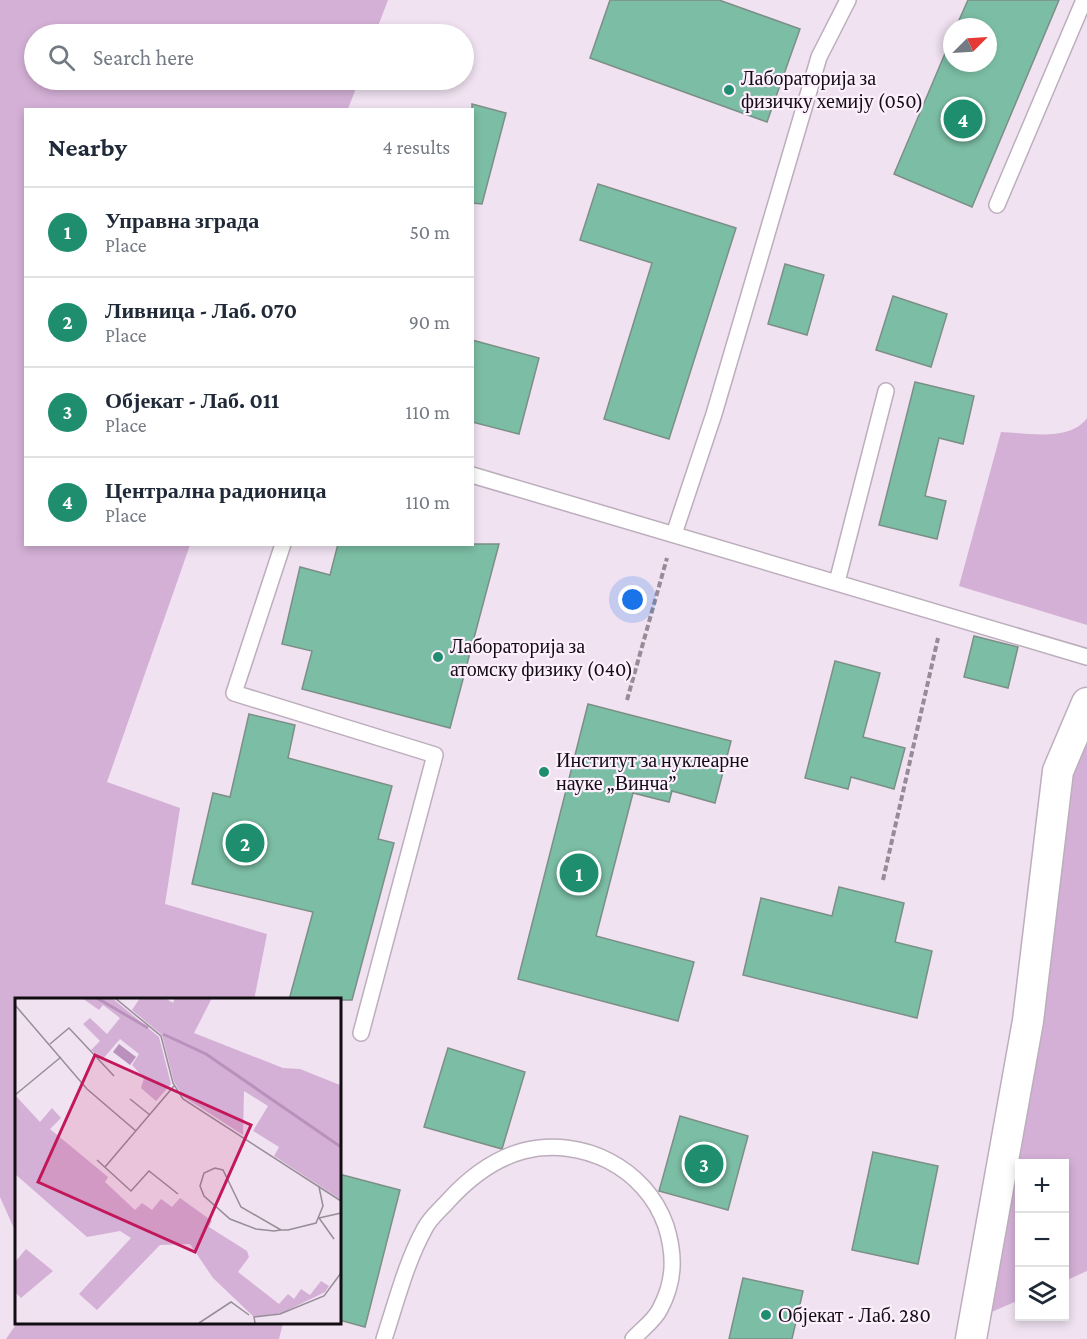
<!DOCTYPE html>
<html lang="en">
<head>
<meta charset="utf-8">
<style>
	:root { --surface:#fff; --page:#f6f6f7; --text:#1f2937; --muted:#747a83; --line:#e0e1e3; --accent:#1e8e6e }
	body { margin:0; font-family:"Crimson Pro",serif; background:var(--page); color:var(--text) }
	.controls { position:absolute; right:18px; bottom:18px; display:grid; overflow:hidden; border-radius:0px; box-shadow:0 3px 9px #0003 }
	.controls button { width:54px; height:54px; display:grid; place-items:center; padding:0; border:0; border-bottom:2px solid var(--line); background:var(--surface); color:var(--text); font:30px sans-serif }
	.compass { position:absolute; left:943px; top:18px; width:54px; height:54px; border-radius:50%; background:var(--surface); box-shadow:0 3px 9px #0003; rotate:66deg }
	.you { position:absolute; left:633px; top:600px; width:21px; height:21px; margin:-15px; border:4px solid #fff; border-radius:50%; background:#1a73e8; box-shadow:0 0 0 9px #1a73e833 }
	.badge { display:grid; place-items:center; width:39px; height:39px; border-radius:50%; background:var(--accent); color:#fff; font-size:20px; font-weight:700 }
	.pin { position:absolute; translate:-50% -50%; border:3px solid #fff; box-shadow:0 2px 6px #0006 }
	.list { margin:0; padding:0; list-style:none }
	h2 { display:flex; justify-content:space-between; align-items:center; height:78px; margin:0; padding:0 24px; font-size:26px }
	h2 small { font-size:20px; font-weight:400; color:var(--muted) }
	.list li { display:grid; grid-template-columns:39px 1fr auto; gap:18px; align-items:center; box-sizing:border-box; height:90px; padding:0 24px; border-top:2px solid var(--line) }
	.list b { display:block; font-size:22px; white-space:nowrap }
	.list p { margin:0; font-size:20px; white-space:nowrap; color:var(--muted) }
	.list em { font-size:20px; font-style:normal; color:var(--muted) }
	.icon { flex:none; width:33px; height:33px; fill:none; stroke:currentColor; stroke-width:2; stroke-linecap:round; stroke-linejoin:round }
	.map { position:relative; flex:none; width:1087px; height:1339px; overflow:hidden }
	.search { position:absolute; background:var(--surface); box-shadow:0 3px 9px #0003; left:24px; top:24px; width:450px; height:66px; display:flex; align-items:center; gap:15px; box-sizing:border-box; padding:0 21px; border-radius:33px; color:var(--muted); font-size:22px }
	.panel { position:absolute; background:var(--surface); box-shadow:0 3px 9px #0003; left:24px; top:108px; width:450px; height:438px; border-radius:0px }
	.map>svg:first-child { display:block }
	.green { fill:#d4b0d6 }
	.building { fill:#7cbea5; stroke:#7b8f86; stroke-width:1.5 }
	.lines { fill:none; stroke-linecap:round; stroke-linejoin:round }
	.lane-casing { stroke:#bcaebc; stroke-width:18 }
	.street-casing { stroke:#bcaebc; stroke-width:33 }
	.path { stroke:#968b96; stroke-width:4; stroke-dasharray:6 3; stroke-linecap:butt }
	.lane { stroke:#fff; stroke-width:15 }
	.street { stroke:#fff; stroke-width:30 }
	.poi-dot { fill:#1e8e6e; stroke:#fdeffe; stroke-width:2 }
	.labels { text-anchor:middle; stroke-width:4.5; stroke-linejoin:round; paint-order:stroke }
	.poi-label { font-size:20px; fill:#120d12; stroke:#fdeffe; text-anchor:start }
	.inset-river { fill:none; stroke:#ba91bc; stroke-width:3 }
	.inset-road { fill:none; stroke:#978d98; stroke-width:1.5 }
	.view { fill:#c2185b; fill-opacity:0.15; stroke:#c2185b; stroke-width:3 }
	.inset-edge { fill:none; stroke:#120d12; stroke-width:3 }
</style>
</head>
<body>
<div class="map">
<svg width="1087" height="1339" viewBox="0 0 1087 1339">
	<rect width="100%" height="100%" fill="#f0e2f1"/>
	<path class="green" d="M0,0H388L375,34H34V80H359L348,109L26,110V544L190,545L107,782L180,808L165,904L267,934L254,1000H16V1233L0,1197Z
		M1087,418V625L959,586L1001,432C1027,433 1070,442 1087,418Z
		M1087,730V1271L1065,1281L1064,1164H1020L1019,1300L987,1314L1070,771Z
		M17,1323V1322L283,1323L279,1339H6Z"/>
	<path class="building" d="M610,0H719L800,29L767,122L590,58Z
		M968,0H1059L972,207L894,174L952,37V63H988V27H956Z
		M472,104L506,113L482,204L472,203Z
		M598,184L736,228L669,439L604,419L652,263L580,240Z
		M785,264L824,275L807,335L768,324Z
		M893,296L947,314L931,367L876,350Z
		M472,340L539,358L519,434L472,422Z
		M915,382L974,396L963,444L939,438L925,496L946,501L937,539L879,525Z
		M338,544H499L450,728L302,689L312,651L282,644L300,567L330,575Z
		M974,636L1018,647L1008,688L964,677Z
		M835,661L880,673L863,737L905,748L894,789L851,777L848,789L805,778Z
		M588,704L731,741L715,803L672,791L669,802L633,793L596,936L694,962L678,1021L518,979Z
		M249,714L295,725L288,758L392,786L378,839L394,843L352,1000H289L313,912L192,884L213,793L230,797Z
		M839,887L904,903L895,942L932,951L917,1018L743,975L761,898L832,916Z
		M448,1048L525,1072L502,1149L424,1127Z
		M680,1116L748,1136L728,1210L659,1191Z
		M873,1152L938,1166L918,1264L852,1250Z
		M339,1174L400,1190L365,1327L339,1320Z
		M743,1278L803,1291L792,1339H729Z"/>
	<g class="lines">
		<defs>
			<path id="lane" d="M997,205L1084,0
				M472,475L1087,657
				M674,534L714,414L819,57L848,0
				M283,544L234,693L435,755L361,1033
				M837,582L886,391
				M384,1339C396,1303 406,1262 425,1228C430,1218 441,1209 448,1201C468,1179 494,1159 523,1151C582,1136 646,1168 666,1226C675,1255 675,1281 660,1309C655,1320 641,1330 633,1339"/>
			<path id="street" d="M971,1339L1028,1021L1058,771L1087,703"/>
		</defs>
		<use href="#lane" class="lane-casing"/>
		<use href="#street" class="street-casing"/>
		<path class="path" d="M627,700L667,558
			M883,880L938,638"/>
		<use href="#lane" class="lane"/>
		<use href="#street" class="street"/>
	</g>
	<g class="poi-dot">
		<circle cx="729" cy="90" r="6"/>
		<circle cx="438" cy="657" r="6"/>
		<circle cx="544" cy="772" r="6"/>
		<circle cx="766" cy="1315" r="6"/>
	</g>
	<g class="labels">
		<g class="poi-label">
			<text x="741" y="85">Лабораторија за<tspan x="741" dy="23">физичку хемију (050)</tspan></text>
			<text x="450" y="653">Лабораторија за<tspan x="450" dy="23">атомску физику (040)</tspan></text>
			<text x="556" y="767">Институт за нуклеарне<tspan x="556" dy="23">науке „Винча”</tspan></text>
			<text x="778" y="1322">Објекат - Лаб. 280</text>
		</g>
	</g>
	<g transform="translate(15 998)">
		<rect width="326" height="326" fill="#f0e2f1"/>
		<path d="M67,0H97L144,39L156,86L141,103L126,90L129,80L117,67L124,56L105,41L87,62L76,52L85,43L68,26L75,20L92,36L105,20L88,7L84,12ZM125,0H150L158,5L160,0H197L179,35L268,70L285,71L325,87V201L259,158L264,149L238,133L253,108L229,93L228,137L169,99L159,84L147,37L117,12ZM0,97L25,124L37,110L46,120L35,131L93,179L90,184L120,212L127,205L137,212L146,201L157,209L165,200L197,223L194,229L232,253L234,259L223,274L264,306L273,296L279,301L286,291L295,297L306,283L314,288L310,294L267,315L239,319L198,280L175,246L145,247L82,312L64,296L116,240L105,233L72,239L0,176ZM11,251L38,273L6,300L0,294V264Z" fill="#d4b0d6"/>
		<path d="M104,46L121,59L115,67L98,54Z" fill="#ba91bc"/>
		<path class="inset-river" d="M82,0L133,30M148,36L191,56L326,149"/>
		<path class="inset-road" d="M100,0L146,38L158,85L168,101L326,203M0,7L72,91L121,133M35,46L54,30L99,78M0,97L46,59M115,101L135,117M82,162L116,193L134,173L163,196M90,169L159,88M266,232L226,209L208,172L200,170L189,175L185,188L189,198L215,221L241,231L259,233L266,232H273L301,225L308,208L304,189M319,241L304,220L326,215M184,325L216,304L234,317M240,325L239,319L265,316L309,298L326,275"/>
		<path class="view" d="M80,57L236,127L180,254L23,184Z"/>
		<rect width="326" height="326" class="inset-edge"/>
	</g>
</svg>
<div class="controls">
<button>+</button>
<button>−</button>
<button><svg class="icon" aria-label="layers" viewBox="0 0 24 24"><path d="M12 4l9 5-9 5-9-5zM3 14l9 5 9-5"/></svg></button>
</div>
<svg class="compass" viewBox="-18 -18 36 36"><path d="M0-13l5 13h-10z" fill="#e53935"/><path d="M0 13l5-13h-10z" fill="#747a83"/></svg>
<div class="you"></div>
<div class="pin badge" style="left:579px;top:873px">1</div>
<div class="pin badge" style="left:245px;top:843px">2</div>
<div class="pin badge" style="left:704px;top:1164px">3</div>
<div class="pin badge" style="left:963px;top:119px">4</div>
<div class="search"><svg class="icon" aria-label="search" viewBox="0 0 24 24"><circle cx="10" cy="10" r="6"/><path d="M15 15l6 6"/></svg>Search here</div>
<section class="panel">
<h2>Nearby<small>4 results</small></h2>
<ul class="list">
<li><span class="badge">1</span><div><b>Управна зграда</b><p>Place</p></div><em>50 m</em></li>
<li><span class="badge">2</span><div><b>Ливница - Лаб. 070</b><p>Place</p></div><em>90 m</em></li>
<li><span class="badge">3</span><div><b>Објекат - Лаб. 011</b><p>Place</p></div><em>110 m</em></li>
<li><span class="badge">4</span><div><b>Централна радионица</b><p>Place</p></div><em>110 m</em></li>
</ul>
</section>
</div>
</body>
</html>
